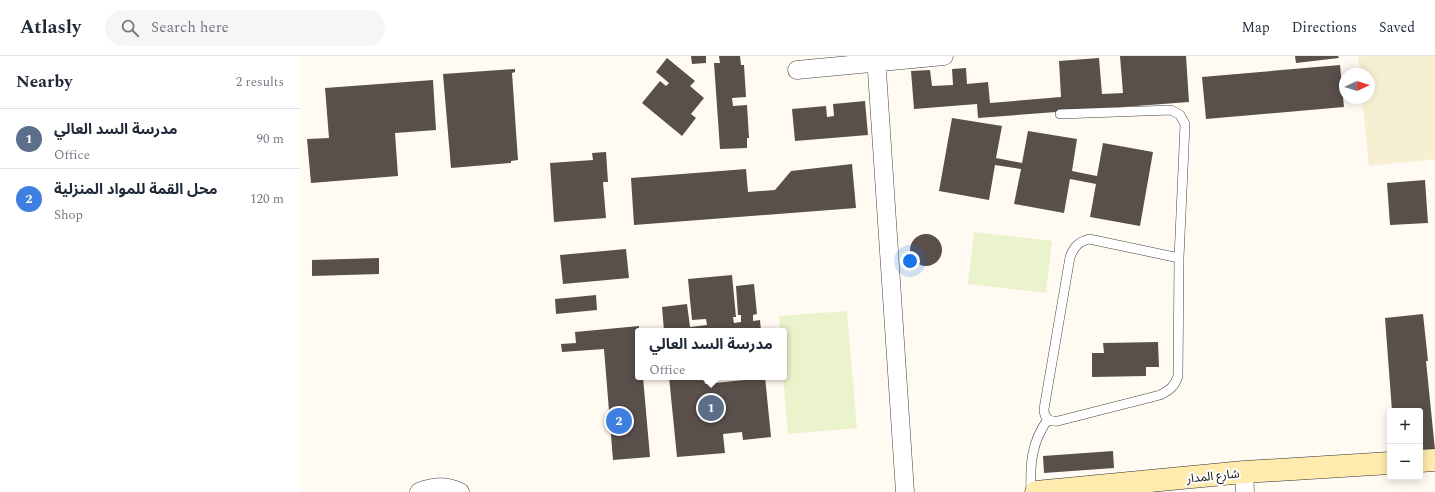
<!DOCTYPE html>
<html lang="en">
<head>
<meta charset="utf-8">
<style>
	:root { --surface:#fff; --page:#f6f6f7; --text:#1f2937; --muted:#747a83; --line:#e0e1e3; --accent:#c8203e }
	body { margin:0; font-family:Spectral,"Noto Sans Arabic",serif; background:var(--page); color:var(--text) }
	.controls { position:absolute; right:12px; bottom:12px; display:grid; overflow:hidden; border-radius:4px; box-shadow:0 2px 10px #0003 }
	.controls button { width:36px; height:36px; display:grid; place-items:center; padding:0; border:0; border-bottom:1px solid var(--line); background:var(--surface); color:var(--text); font:20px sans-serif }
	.compass { position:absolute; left:1039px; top:12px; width:36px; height:36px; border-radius:50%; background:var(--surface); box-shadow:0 2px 10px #0003; rotate:86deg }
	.you { position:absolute; left:610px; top:205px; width:14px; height:14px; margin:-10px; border:3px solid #fff; border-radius:50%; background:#1a73e8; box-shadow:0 0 0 6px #1a73e833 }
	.badge { display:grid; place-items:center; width:26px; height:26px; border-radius:50%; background:var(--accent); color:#fff; font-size:13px; font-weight:700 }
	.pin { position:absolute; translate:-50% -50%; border:2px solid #fff; box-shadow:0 1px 4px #0006 }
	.popup { position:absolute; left:335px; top:272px; width:152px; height:52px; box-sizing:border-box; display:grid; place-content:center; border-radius:4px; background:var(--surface); filter:drop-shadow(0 1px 3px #0005); font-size:13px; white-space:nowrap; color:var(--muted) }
	.popup b { font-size:15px; color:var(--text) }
	.popup::after { content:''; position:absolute; left:50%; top:100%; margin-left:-8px; border:8px solid transparent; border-top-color:var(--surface) }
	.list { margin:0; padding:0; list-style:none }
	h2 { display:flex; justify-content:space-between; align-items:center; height:52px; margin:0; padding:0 16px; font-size:17px }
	h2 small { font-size:13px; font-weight:400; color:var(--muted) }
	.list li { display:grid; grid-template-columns:26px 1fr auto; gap:12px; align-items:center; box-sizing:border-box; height:60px; padding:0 16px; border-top:1px solid var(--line) }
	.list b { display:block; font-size:15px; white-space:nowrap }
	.list p { margin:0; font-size:13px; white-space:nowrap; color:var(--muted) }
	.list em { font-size:13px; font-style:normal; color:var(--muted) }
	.icon { flex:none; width:22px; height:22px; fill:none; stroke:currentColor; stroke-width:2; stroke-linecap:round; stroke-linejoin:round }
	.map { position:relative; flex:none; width:1135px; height:436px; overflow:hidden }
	header { display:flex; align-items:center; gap:24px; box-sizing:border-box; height:56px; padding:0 20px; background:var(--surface); border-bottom:1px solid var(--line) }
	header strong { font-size:19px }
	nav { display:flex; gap:22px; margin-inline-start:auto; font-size:14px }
	.search { width:280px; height:36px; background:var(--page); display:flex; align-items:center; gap:10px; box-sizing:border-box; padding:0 14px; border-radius:22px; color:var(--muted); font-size:15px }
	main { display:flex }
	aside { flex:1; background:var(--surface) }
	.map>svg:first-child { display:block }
	.farmland { fill:#f7efd1 }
	.pitch { fill:#ebf3cc }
	.building { fill:#594f4b }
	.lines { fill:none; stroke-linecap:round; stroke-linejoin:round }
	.service-casing { stroke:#434343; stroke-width:10 }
	.minor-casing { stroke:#434343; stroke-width:19 }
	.secondary-casing { stroke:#323232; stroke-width:23 }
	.service { stroke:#fff; stroke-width:9 }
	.minor { stroke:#fff; stroke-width:18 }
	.secondary { stroke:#ffebae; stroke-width:22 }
	.labels { text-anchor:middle; stroke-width:4; stroke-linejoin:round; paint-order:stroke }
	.street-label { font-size:12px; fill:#101010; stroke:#fff }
</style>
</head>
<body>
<header>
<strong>Atlasly</strong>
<div class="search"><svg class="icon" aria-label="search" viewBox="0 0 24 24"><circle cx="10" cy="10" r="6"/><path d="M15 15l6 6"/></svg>Search here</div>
<nav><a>Map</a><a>Directions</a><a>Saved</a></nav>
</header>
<main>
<aside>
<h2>Nearby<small>2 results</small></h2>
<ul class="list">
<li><span class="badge" style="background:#5c6f8a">1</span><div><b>مدرسة السد العالي</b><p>Office</p></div><em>90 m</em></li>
<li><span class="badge" style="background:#3f7fe0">2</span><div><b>محل القمة للمواد المنزلية</b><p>Shop</p></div><em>120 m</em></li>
</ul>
</aside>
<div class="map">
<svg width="1135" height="436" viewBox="0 0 1135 436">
	<rect width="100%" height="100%" fill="#fffbf3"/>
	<path class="farmland" d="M1058,0H1135V103L1069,110L1062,42H1069V18H1060Z"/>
	<path class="pitch" d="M674,176L752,185L746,237L668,228Z
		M547,255L557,372L488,378L483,321L484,275H480L479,260Z"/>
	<path class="building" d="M391,0H406V7L392,8Z
		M419,0H440L441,9H444L446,41L432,42L433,50L447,49L449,82H447V92L420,93L414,7H420Z
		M820,0H886L889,46L678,62L677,48L614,53L611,15L630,14L632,30L653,29L652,13L666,12L667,28L688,26L690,47L761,41L759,5L799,2L802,38L823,37Z
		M995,0H1038L1039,2L996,7Z
		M367,2L395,25L390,30L404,42L391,58L396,62L382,80L342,47L360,25L366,30L369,27L356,16Z
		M1040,9L1044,51L906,63L902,21Z
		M215,13V16L212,17L218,104L211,105V107L151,112L143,18Z
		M133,24L136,74L95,77L98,120L11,127L7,83L29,82L25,32Z
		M565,45L568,79L495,85L492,53L526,50L527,61L534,60L533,48Z
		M652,62L702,70L696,102L722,107L728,75L777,83L772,115L797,120L803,87L853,96L840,170L790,161L796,128L770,123L764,157L714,148L721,113L695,109L689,144L639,135Z
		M306,96L308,126H303L306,162L254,166L250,107L293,104L292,97Z
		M552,108L556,152L334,169L331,122L446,113L448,136L475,134L491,115Z
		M1125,124L1128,167L1090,169L1087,127Z
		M610 194a16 16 0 1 1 32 0a16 16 0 1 1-32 0Z
		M326,193L329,222L263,228L260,199Z
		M79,202V218L12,220V204Z
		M432,219L436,261H433L434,267L441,266V259H438L436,230L454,228L457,258L453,259V265L460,264L461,275H364L362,251L387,248L390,271L407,269L406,263L392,264L388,223Z
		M296,239L297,254L256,258L255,243Z
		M1123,258L1128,305H1126L1135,394L1120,396V355H1092L1085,262Z
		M339,270L338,321H343L350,401L313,404L304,293L262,296L261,288L276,287L275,276Z
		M858,286L859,311H846V320L792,321V297H804L803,287Z
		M369,321H404L405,328L444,324V321H465L471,381L443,384L442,376L423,378L425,397L377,401Z
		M813,395L814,412L744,417L743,400Z"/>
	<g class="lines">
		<defs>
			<path id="service" d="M760,58L871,54L880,59L885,68L879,202L878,320C875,330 870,334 860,339L758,365C749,366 744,362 744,353L770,201C774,191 778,186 789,183L879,202
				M731,436C730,408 731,387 748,363"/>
			<path id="minor" d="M576,0L605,436
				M497,14L644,0
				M944,416L945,436
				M119,436C133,430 146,429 160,436"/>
			<path id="secondary" d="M1120,405L1135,404
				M736,436L944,416L1090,407"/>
		</defs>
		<use href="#service" class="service-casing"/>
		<use href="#minor" class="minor-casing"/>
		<use href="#secondary" class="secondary-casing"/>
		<use href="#service" class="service"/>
		<use href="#minor" class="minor"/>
		<use href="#secondary" class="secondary"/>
	</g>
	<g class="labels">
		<g class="street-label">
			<text transform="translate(913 420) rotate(-6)" y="4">شارع المدار</text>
		</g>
	</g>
</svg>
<div class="controls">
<button>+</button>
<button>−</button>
</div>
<svg class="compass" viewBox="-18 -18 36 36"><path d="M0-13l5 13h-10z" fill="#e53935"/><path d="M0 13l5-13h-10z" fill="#747a83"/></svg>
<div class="you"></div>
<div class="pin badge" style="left:411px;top:352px;background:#5c6f8a">1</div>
<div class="popup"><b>مدرسة السد العالي</b>Office</div>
<div class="pin badge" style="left:319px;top:365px;background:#3f7fe0">2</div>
</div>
</main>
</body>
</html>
